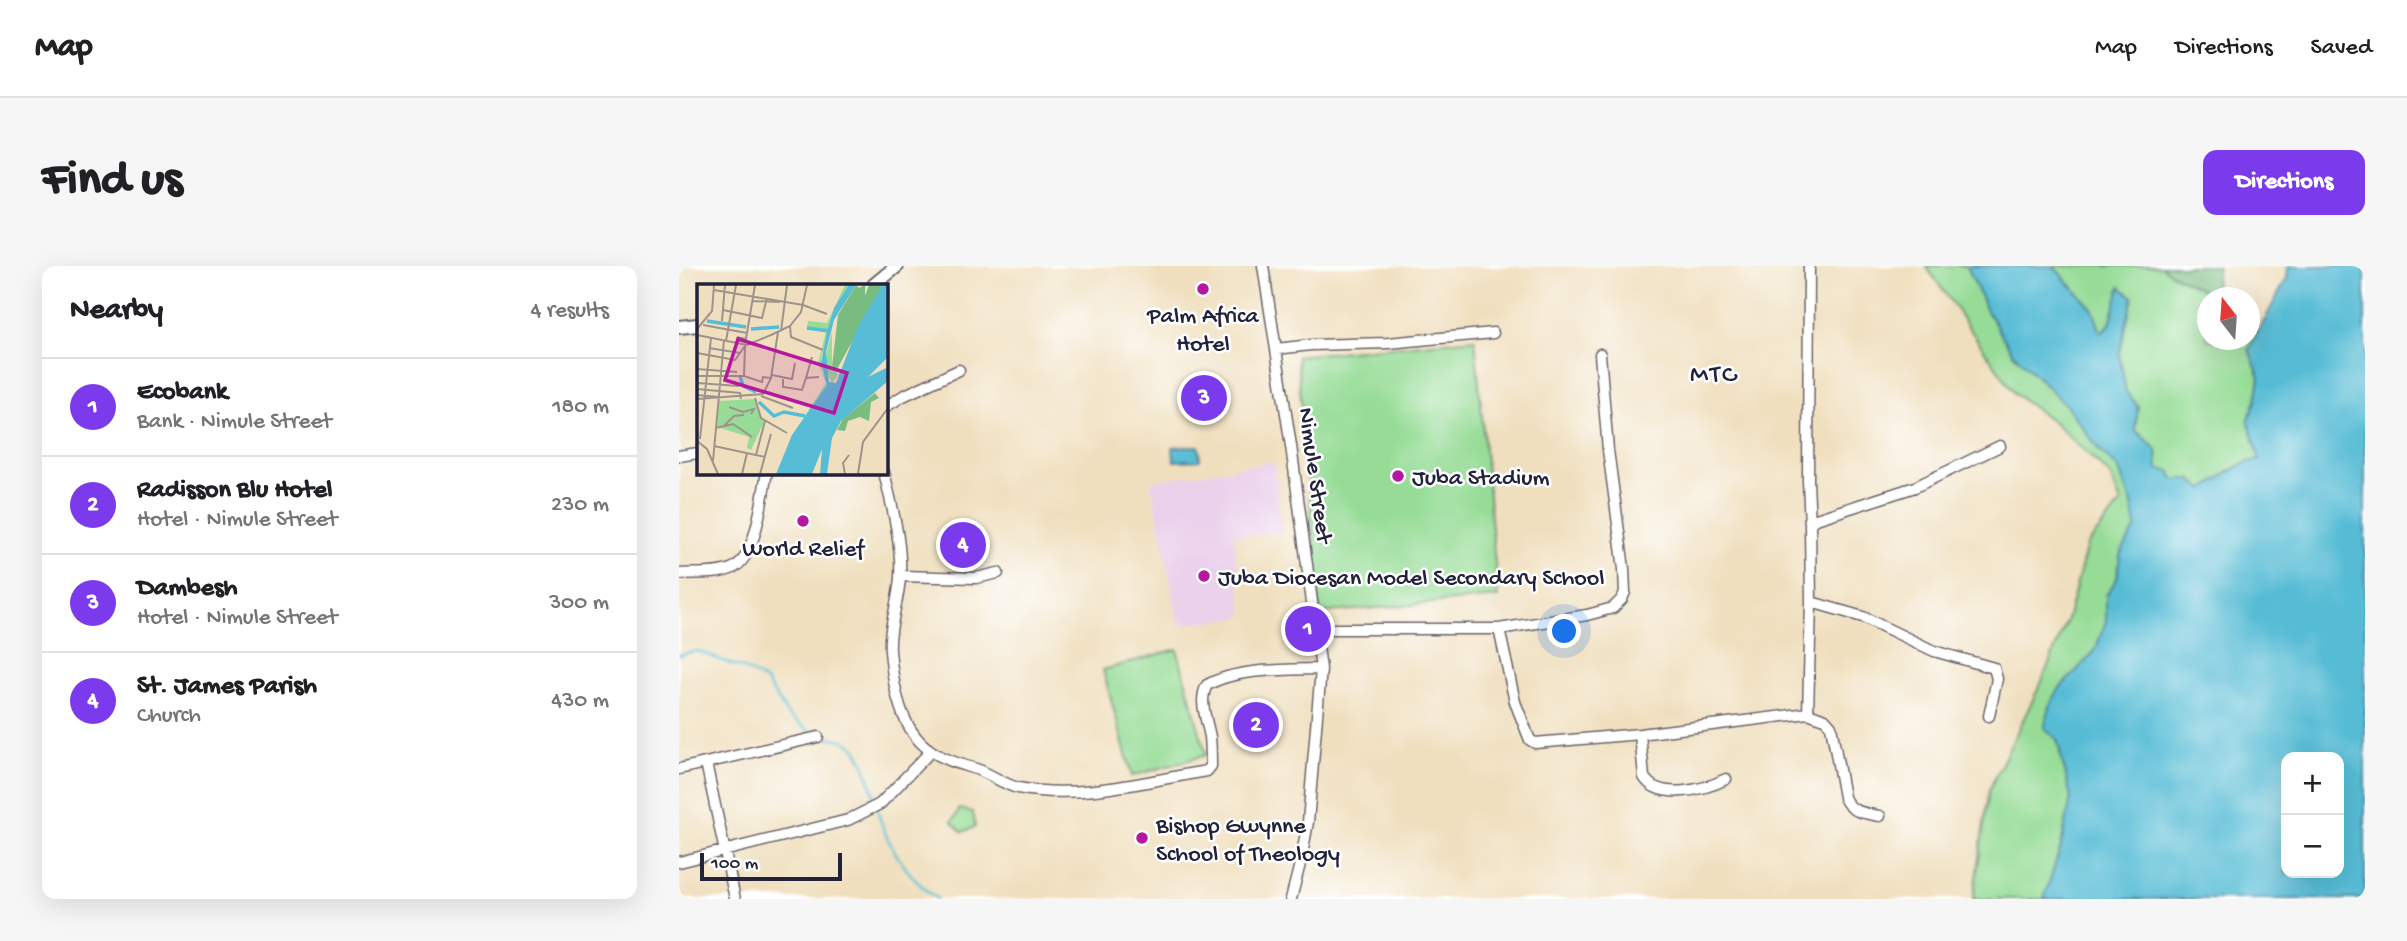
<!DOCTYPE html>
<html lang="en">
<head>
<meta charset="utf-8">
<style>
	:root { --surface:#fff; --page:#f6f6f6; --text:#202124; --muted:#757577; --line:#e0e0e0; --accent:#7c3aed }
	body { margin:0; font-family:"Gochi Hand",sans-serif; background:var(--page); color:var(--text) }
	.controls { position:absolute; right:21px; bottom:21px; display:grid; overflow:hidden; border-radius:14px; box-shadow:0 7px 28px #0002 }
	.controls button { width:63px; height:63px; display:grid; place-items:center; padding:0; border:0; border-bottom:2px solid var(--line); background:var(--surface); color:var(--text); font:35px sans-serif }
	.compass { position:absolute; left:1518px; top:21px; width:63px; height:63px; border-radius:50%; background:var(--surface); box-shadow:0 7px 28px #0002; rotate:343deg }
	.scale { position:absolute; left:21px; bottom:18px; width:142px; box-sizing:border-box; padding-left:7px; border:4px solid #22223b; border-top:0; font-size:19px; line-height:24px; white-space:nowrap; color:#22223b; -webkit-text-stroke:5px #fff; paint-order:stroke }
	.you { position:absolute; left:886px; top:366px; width:24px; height:24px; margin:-18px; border:5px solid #fff; border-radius:50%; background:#1a73e8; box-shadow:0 0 0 10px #1a73e833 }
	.badge { display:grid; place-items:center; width:46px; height:46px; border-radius:50%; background:var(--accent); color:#fff; font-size:23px; font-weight:700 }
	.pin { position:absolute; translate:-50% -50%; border:4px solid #fff; box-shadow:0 2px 7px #0006 }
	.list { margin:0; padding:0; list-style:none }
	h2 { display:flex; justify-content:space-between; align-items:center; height:91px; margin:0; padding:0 28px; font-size:30px }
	h2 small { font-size:23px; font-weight:400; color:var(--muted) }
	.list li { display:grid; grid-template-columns:46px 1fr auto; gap:21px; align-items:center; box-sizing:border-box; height:98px; padding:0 28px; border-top:2px solid var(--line) }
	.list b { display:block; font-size:26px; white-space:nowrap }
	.list p { margin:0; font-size:23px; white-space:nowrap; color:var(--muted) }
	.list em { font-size:23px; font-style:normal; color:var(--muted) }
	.map { position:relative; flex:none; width:1686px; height:633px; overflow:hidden; border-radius:14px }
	header { display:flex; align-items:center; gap:42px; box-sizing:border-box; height:98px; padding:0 35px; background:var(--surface); border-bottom:2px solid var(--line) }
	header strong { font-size:33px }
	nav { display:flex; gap:38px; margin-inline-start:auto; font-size:24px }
	.intro { display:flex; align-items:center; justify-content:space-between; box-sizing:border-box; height:168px; padding:0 42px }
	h1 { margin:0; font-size:49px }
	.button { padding:18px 32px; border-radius:14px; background:var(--accent); color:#fff; font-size:24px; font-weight:700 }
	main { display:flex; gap:42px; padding:0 42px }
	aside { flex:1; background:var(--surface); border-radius:14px; box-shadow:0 7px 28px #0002 }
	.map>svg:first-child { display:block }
	.built { fill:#ebd1eb }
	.green { fill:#96dc96; stroke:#5c7f68; stroke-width:2 }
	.forest { fill:#78bc7f; stroke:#4d6f5d; stroke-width:2 }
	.water { fill:#57bcd5; stroke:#3c6f88; stroke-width:2; fill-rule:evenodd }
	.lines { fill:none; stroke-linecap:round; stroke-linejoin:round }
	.stream { stroke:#57bcd5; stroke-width:2.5 }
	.minor-casing { stroke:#6a6469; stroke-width:13 }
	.tertiary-casing { stroke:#6a6469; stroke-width:16 }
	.minor { stroke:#fff; stroke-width:10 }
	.tertiary { stroke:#fff; stroke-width:12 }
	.poi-dot { fill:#b5179e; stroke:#fff; stroke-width:2.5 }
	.labels { text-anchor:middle; stroke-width:5; stroke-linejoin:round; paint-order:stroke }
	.poi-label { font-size:24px; fill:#22223b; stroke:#fff; text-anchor:start }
	.street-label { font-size:24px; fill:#22223b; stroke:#fff }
	.neighbourhood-label { font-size:26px; letter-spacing:2px; fill:#22223b; stroke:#fff }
	.inset-river { fill:none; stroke:#57bcd5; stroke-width:3.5 }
	.inset-road { fill:none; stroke:#9e938a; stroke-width:2 }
	.view { fill:#b5179e; fill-opacity:0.15; stroke:#b5179e; stroke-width:3.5 }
	.inset-edge { fill:none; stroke:#22223b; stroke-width:3.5 }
</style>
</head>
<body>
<header>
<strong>Map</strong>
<nav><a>Map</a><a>Directions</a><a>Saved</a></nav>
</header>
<div class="intro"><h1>Find us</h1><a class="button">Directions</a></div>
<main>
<aside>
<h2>Nearby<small>4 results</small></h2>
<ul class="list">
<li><span class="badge">1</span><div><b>Ecobank</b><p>Bank · Nimule Street</p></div><em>180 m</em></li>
<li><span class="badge">2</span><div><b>Radisson Blu Hotel</b><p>Hotel · Nimule Street</p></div><em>230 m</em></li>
<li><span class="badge">3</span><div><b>Dambesh</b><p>Hotel · Nimule Street</p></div><em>300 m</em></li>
<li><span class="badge">4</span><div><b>St. James Parish</b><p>Church</p></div><em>430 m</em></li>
</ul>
</aside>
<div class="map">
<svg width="1686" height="633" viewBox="0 0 1686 633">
	<rect width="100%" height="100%" fill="#fff"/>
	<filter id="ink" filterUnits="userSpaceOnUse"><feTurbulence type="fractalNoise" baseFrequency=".0143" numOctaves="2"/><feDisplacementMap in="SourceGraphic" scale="14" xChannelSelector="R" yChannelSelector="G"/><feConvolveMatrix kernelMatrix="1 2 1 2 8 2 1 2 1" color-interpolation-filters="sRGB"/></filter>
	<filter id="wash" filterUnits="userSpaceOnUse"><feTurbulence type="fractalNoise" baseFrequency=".00686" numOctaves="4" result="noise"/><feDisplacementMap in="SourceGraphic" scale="28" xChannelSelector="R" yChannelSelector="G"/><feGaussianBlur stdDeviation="1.57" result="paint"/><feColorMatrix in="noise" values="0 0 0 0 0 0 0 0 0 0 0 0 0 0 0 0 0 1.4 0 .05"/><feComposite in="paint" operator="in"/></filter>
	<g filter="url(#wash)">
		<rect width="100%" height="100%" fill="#f0dfbe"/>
		<path class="built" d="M595,196L603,266L555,270L564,351L500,359L472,215Z"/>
		<path class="green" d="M1247,0H1288L1308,45L1334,87L1388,140L1420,184L1439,202L1453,237L1457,262L1441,289L1438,313L1427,329V355L1416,385L1380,423L1372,437L1366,462L1378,473L1392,532L1382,580L1365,633H1294L1310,524L1363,415L1388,354L1408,279L1442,237L1431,209L1375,156L1336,128Z
			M1374,0H1482L1491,7L1537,31L1528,32V74H1570L1571,59L1579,67L1570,83L1581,112L1577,135L1569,154L1581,194C1558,195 1544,212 1525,224L1511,213H1495L1479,203L1468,174L1456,164L1459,140L1447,126L1440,88L1453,31L1441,21L1431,58L1422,67L1413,42Z
			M796,73L819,331L641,347L618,90Z
			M498,383L527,489L453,510L424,404Z
			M281,543L294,546L296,561L283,566L273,556Z"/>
		<path class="forest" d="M1482,0H1539L1535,30L1491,7Z"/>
		<path class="water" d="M1288,0H1374L1413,42L1422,66L1431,58L1441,21L1454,31L1440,88L1447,126L1459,140L1456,164L1478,184L1479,203L1491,205L1495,213H1511L1525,223C1544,212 1558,196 1581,194L1569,154L1577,135L1581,112L1570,83L1608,12L1609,0H1686V633H1365L1382,580L1392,532L1378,473L1365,462L1372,437L1380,423L1416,385L1427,355V329L1438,313L1441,289L1457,261L1453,237L1439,202L1420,184L1388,140L1334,87L1308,45ZM1607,491H1660V607H1607Z
			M520,180L521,194L495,195L494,181Z"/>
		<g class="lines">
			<path class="stream" d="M0,389L19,385L67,404L87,415L109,449L135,468
				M141,471C152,472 164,472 173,479C184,488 193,521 196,535
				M198,542C206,577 229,612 258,633"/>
		</g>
	</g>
	<g filter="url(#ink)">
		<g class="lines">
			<defs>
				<path id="minor" d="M584,0L612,180L642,403L629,556L622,594L612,633
					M1130,0L1129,215L1131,259
					M597,83L632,79L709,77L814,67
					M206,141L224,130L280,104
					M0,190L19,187
					M205,206C213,240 223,277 221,311C220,335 209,361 211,385C214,419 221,464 251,484C265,494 284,499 300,504C313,509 326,519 339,522C401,534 467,515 528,505L532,500C532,491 532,480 531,471C528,454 519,435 528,419C558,402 608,404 642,403
					M0,308C16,307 40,309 54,302C78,290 83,231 88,206
					M221,310L297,312L319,307
					M1132,336L1184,351L1255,385L1315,402L1318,413L1310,450
					M638,363H820L908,349L934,342L943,333L946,326L945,303L929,184L921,88
					M820,363L836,436L851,474L856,477L961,468L1129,447L1132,336L1131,259L1134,254L1236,221L1321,180
					M1129,447L1146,453L1152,460L1165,531C1171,547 1186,547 1201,550
					M961,468L965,511C980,536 1027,523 1047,513
					M27,497L56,633
					M0,503L139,471
					M0,596L169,554L201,538L252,485"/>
				<path id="tertiary" d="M195,19L218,0
					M0,61L19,59"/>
			</defs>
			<use href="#minor" class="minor-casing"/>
			<use href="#tertiary" class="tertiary-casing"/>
			<use href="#minor" class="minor"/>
			<use href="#tertiary" class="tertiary"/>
		</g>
	</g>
	<g class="poi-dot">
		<circle cx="524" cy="23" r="7"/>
		<circle cx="719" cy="210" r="7"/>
		<circle cx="124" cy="255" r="7"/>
		<circle cx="525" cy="310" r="7"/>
		<circle cx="463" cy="572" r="7"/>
	</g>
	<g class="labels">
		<g class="poi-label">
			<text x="524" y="56" text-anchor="middle">Palm Africa<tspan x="524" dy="28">Hotel</tspan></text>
			<text x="733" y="218">Juba Stadium</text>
			<text x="124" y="289" text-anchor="middle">World Relief</text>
			<text x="539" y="318">Juba Diocesan Model Secondary School</text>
			<text x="477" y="566">Bishop Gwynne<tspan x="477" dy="28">School of Theology</tspan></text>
		</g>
		<g class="street-label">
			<text transform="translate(638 209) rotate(82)" y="8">Nimule Street</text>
		</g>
		<g class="neighbourhood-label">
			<text x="1035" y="115">MTC</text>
		</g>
	</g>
	<g transform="translate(18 18)">
		<rect width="191" height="191" fill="#f0dfbe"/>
		<path d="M148,1H153L139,22L124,74L125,87L130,97V101L97,149L129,99L121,79L129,48L110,43L111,37L130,39ZM135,48V82L141,91L135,100L127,79ZM57,115L67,138L54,166L50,164L52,153L20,143L22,117Z" fill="#96dc96"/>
		<path d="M159,1L162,4L168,1V12L172,1H186L139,87L135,82L141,31ZM178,109L182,114L174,118L172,137L163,133L151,137L148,147L140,146L146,135Z" fill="#78bc7f"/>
		<path d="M152,1H159L137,36L129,68L132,98L139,99L162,40L186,1H191V73L171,93L191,83V97L144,137L135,154L130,190H123L125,165L115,190H79L95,151L130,101L124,79L130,48L137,24Z" fill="#57bcd5"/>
		<path class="inset-river" d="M10,37L49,43M110,44L132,47M54,45L82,43M43,92L46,102L59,108M62,118L77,132L87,128L108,132"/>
		<path class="inset-road" d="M17,6L106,21L130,30M55,17L83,18M26,26L65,34L70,14M25,37L28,1M6,41L50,49M93,42L94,53L126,66M0,45L15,27L17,1M84,47L90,1M0,51L50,61L74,51L93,42L104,28L110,1M40,53L49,55L58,1M29,57L39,1M48,62L47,92L65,98L66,93L74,94M12,64L43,69M0,69L38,76L48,62M0,85L40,88M75,91L95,95L98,79M0,92H47M109,94L115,73M86,95V103L105,106L109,94L122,93M0,99L42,102M0,105L43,109L44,115M0,111L22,113M64,112L96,124M58,114L64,134L90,149M0,115L66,110L74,94L81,48M32,123L46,128L57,125L54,130M27,142L37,132L47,131M19,144L36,140L55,153M3,155L14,54M0,157L10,165L21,190M17,162L68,173M59,171L68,137M16,177L27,56M45,190L50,169M63,190L74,150M148,190L146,179L152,171M161,190L166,158L191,124"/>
		<path class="view" d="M41,55L150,89L137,129L28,96Z"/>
		<rect width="191" height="191" class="inset-edge"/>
	</g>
</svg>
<div class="controls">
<button>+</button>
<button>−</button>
</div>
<svg class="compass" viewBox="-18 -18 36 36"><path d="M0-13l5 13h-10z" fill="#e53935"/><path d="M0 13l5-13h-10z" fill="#757577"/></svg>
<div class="scale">100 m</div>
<div class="you"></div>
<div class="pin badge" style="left:629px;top:363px">1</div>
<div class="pin badge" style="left:577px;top:459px">2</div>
<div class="pin badge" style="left:525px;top:132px">3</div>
<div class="pin badge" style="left:284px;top:279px">4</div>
</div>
</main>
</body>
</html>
